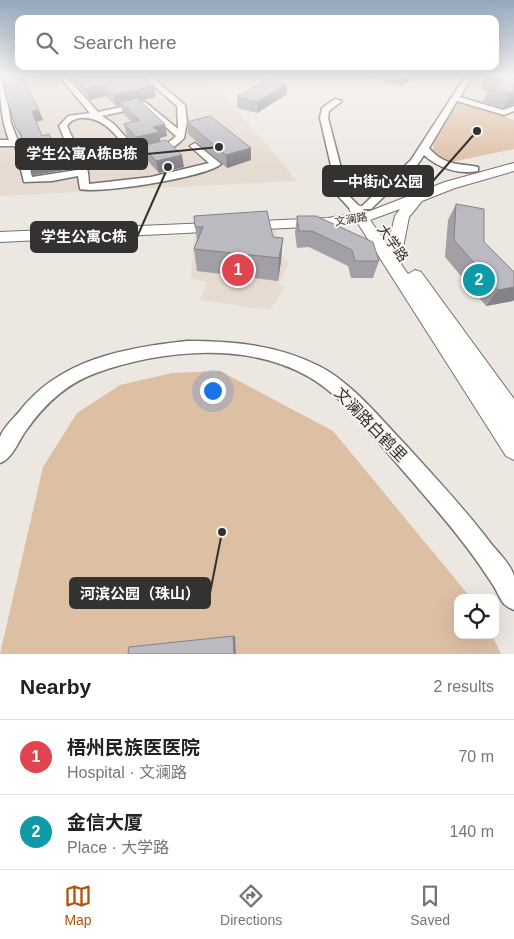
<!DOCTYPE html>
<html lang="en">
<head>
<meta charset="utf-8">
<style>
	:root { --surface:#fff; --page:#f6f6f6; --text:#222; --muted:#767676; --line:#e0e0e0; --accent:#b45309 }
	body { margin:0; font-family:Arial,"Noto Sans SC",sans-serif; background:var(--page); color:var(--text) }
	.controls { position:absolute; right:15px; bottom:15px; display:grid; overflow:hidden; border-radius:10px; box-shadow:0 5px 20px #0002 }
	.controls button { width:45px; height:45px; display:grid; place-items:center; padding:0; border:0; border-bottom:1px solid var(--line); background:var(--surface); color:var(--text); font:25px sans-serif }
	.you { position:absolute; left:212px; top:390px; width:18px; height:18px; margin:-12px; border:4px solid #fff; border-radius:50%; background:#1a73e8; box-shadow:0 0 0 8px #1a73e833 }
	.badge { display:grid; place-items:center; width:32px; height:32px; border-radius:50%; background:var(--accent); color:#fff; font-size:16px; font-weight:700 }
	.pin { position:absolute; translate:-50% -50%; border:2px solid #fff; box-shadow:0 1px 5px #0006 }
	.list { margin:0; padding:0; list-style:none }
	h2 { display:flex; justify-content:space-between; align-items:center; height:65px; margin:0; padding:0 20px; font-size:21px }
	h2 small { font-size:16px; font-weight:400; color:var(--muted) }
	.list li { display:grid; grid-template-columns:32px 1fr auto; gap:15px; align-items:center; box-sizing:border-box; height:75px; padding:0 20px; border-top:1px solid var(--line) }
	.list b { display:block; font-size:19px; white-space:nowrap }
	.list p { margin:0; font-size:16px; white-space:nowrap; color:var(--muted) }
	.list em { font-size:16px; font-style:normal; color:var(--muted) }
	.icon { flex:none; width:28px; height:28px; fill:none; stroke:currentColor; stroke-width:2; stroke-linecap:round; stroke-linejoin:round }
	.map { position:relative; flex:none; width:514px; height:654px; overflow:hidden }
	.search { position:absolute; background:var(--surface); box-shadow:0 5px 20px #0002; left:15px; right:15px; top:15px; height:55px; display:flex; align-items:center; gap:12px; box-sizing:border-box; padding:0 18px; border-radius:10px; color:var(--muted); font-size:19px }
	.sheet { height:215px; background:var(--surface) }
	nav { display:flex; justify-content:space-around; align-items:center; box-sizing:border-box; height:70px; border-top:1px solid var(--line); background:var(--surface); font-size:14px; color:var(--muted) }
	nav a { display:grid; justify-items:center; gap:2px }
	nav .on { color:var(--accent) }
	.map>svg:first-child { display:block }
	.built { fill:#e6dbd0 }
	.green { fill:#ddbfa4 }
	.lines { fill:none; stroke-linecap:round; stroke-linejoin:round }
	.minor-casing { stroke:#77726d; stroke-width:3 }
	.major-casing { stroke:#77726d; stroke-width:2 }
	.minor { fill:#fff; fill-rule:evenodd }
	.major { fill:#fff; fill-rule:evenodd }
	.wall { fill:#a2a0a6 }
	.shaded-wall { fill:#848287 }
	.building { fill:#bcbac1; stroke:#848287 }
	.labels { text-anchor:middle; stroke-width:4; stroke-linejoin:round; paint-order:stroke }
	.far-street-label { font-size:11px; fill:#343230; stroke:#faf4ef }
	.street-label { font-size:14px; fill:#343230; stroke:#faf4ef }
	.near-street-label { font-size:16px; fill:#343230; stroke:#faf4ef }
	.leader { fill:none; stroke:#343230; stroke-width:2 }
	.callout-dot { fill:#343230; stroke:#faf4ef; stroke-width:2 }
	.callout { fill:#343230; stroke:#343230; stroke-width:2 }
	.callout-label { font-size:15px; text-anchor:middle; font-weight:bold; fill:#fff }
</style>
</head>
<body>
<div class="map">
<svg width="514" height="654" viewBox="0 0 514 654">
	<rect width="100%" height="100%" fill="#ede7e2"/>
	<path class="built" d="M0,75H207L297,181L0,196Z
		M470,75H514V117L455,98Z
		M275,230L282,257L289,262L279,284L285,287L270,310L199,300L208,282L191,278L194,236Z"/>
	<path class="green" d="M458,101L469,103L514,120V149L456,161H449L435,156C427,140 447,117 455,102Z
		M220,371L333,431L471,598H458V635H492L501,654H0L43,467L77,413L120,385L172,373Z"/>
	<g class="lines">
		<defs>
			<path id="minor" d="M58,75H65L98,112L145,102L178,129L177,106L141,75H149L185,105L187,122L184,138C172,152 149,159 132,155C118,138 105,116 80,118C74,119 70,121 67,126L88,172L89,184L151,177L209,163L192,148L190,146L195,143L221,164C206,177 101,194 80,189L78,176L52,181L24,182L15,146H0V140H9C1,119 0,100 0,78L4,80L11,123L18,141L24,145L32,177L77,170L59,126L68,116L90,113ZM143,107L176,136C167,146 151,151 138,151L114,124L102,116Z
				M466,75H473L460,97L503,110L514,106V111L504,115L457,101L429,148C444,166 458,163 478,167V171C459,175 438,168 424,155L418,164L371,209H363L361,207L363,205L411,160Z
				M335,99L342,101L329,111L328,118L348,195L362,209L356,212L352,211L338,196L320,118L322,108Z
				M187,341C234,341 277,345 319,366C352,383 378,416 403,442C434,476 465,509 492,545C499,553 511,565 514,576C514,585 514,600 514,610C510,608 507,607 504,604C500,599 497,591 493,585C484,571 475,558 465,545C442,515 417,487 392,458C367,430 342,396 309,377C247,341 161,350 96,373C65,384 43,406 25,432C18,442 12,459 0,463C0,456 0,444 0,437C3,428 13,419 19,412C60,359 124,348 187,341Z"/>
			<path id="major" d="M514,163V171L455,188L422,201L409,217L403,247L400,251H392L408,274L415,270L421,272L514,399V460L506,456L357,222L328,226L0,242V232L328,218L352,214L349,209L356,205L361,206L365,212L370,211L445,182ZM400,209L395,216L388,245L370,220Z"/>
		</defs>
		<use href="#minor" class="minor-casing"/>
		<use href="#major" class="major-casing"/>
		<use href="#minor" class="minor"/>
		<use href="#major" class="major"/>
	</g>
	<path class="wall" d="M2,75H22L23,82L39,110L43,120L36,122L42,136L64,170L33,175L22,141L16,128Z
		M68,75H143L149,82L154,86L156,97L140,101L167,136L160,138V141L184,167L159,173L145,158L142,148L139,149L127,136L124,124L132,122L123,113L121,105L116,106L106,96L90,100Z
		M353,75H423L417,78L414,77L402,86Z
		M487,75H514V104L503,108L483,102L487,91L481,89Z
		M287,94L257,113L237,108V96Z
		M187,122L251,148V160L227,168L188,134Z
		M456,204L484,242L514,272V299L513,301L486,306L445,257L448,220Z
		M194,216L273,237L281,261L278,281L197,271L194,249L197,240L195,227Z
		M297,216L379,261L373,278H351L348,266L309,247L297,248L295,233Z"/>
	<path class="shaded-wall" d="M20,75H22L26,92L22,82Z
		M407,75H415L414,77L402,86L405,77Z
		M149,79L150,87L154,86L156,97L123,105L120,102L121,105L116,106L113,95Z
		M287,84V94L257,113V102Z
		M103,85L106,96L90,100L86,89Z
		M514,92V104L503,108L510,94Z
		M39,110L43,120L36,122L32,111Z
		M165,124L167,136L160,138L161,144L142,146V148L139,149L136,137L153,127Z
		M49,134L64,170L33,175L28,163Z
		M251,148V160L227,168L226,155Z
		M182,155L184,167L159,173L156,161Z
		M283,238L281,261L278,281L279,258Z
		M514,287V299L513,301L486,306L498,290Z
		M233,636H235L236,654H234Z"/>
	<path class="building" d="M2,75H20L22,82H24L39,110L32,111L42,136L49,134L59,159L28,163L21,134L16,128L5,94Z
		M74,75H143L149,79L146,80L154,86L113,95L103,85L86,89Z
		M514,75V92L510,94L489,88L503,81L487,75Z
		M268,79L287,84L257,102L237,96Z
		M137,98L165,124L153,127L159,132L136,137L124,124L139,120L120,102Z
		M210,116L251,148L226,155L187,122Z
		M166,140L182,155L156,161L142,146Z
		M456,204L484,209V242L514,272V287L498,290L454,240Z
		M267,211L273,237L283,238L279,258L194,249L203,227H195L194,216Z
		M297,216H316L373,242L379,261H355L352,250L312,231H299Z
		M233,636L234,654H128L129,647Z"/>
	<linearGradient id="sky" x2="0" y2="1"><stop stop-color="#94a8bc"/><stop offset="0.45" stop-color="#f7f4f2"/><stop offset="1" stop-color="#f7f4f2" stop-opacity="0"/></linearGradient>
	<rect width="514" height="167" fill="url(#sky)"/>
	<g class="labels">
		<g class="far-street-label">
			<text transform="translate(351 219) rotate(-9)" y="4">文澜路</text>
		</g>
		<g class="street-label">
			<text transform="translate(393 243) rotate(55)" y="5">大学路</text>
		</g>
		<g class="near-street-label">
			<text transform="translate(371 424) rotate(46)" y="6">文澜路白鹤里</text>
		</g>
	</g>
	<path class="leader" d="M219 147L147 154M477 131L433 181M168 167L137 237M222 532L210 593"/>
	<g class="callout-dot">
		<circle cx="219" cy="147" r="5"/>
		<circle cx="477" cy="131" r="5"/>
		<circle cx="168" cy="167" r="5"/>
		<circle cx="222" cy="532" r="5"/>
	</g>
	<g class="callout">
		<rect x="16" y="139" width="131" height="30" rx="5"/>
		<rect x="323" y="166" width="110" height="30" rx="5"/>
		<rect x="31" y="222" width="106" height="30" rx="5"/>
		<rect x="70" y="578" width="140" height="30" rx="5"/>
	</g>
	<g class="callout-label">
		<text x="82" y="159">学生公寓A栋B栋</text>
		<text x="378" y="187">一中街心公园</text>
		<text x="84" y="242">学生公寓C栋</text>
		<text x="140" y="599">河滨公园（珠山）</text>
	</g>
</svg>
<div class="controls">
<button><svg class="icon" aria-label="locate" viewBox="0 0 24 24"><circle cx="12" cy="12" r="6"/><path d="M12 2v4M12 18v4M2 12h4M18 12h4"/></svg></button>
</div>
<div class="you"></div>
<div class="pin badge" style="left:238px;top:270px;background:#e0444e">1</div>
<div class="pin badge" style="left:479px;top:280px;background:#0f9aa8">2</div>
<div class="search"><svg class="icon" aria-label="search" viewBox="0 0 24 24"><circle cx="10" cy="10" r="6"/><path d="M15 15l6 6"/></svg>Search here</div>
</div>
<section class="sheet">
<h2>Nearby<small>2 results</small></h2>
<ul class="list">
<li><span class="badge" style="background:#e0444e">1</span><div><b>梧州民族医医院</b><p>Hospital · 文澜路</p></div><em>70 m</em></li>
<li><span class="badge" style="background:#0f9aa8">2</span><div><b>金信大厦</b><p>Place · 大学路</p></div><em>140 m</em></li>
</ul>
</section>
<nav>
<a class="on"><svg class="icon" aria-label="map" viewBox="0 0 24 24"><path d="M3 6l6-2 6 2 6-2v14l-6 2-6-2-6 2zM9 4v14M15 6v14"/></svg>Map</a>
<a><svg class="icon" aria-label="directions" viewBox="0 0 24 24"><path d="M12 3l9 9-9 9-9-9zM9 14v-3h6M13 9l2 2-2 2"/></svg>Directions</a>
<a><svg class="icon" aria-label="saved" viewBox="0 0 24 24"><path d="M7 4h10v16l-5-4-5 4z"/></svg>Saved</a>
</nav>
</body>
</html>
